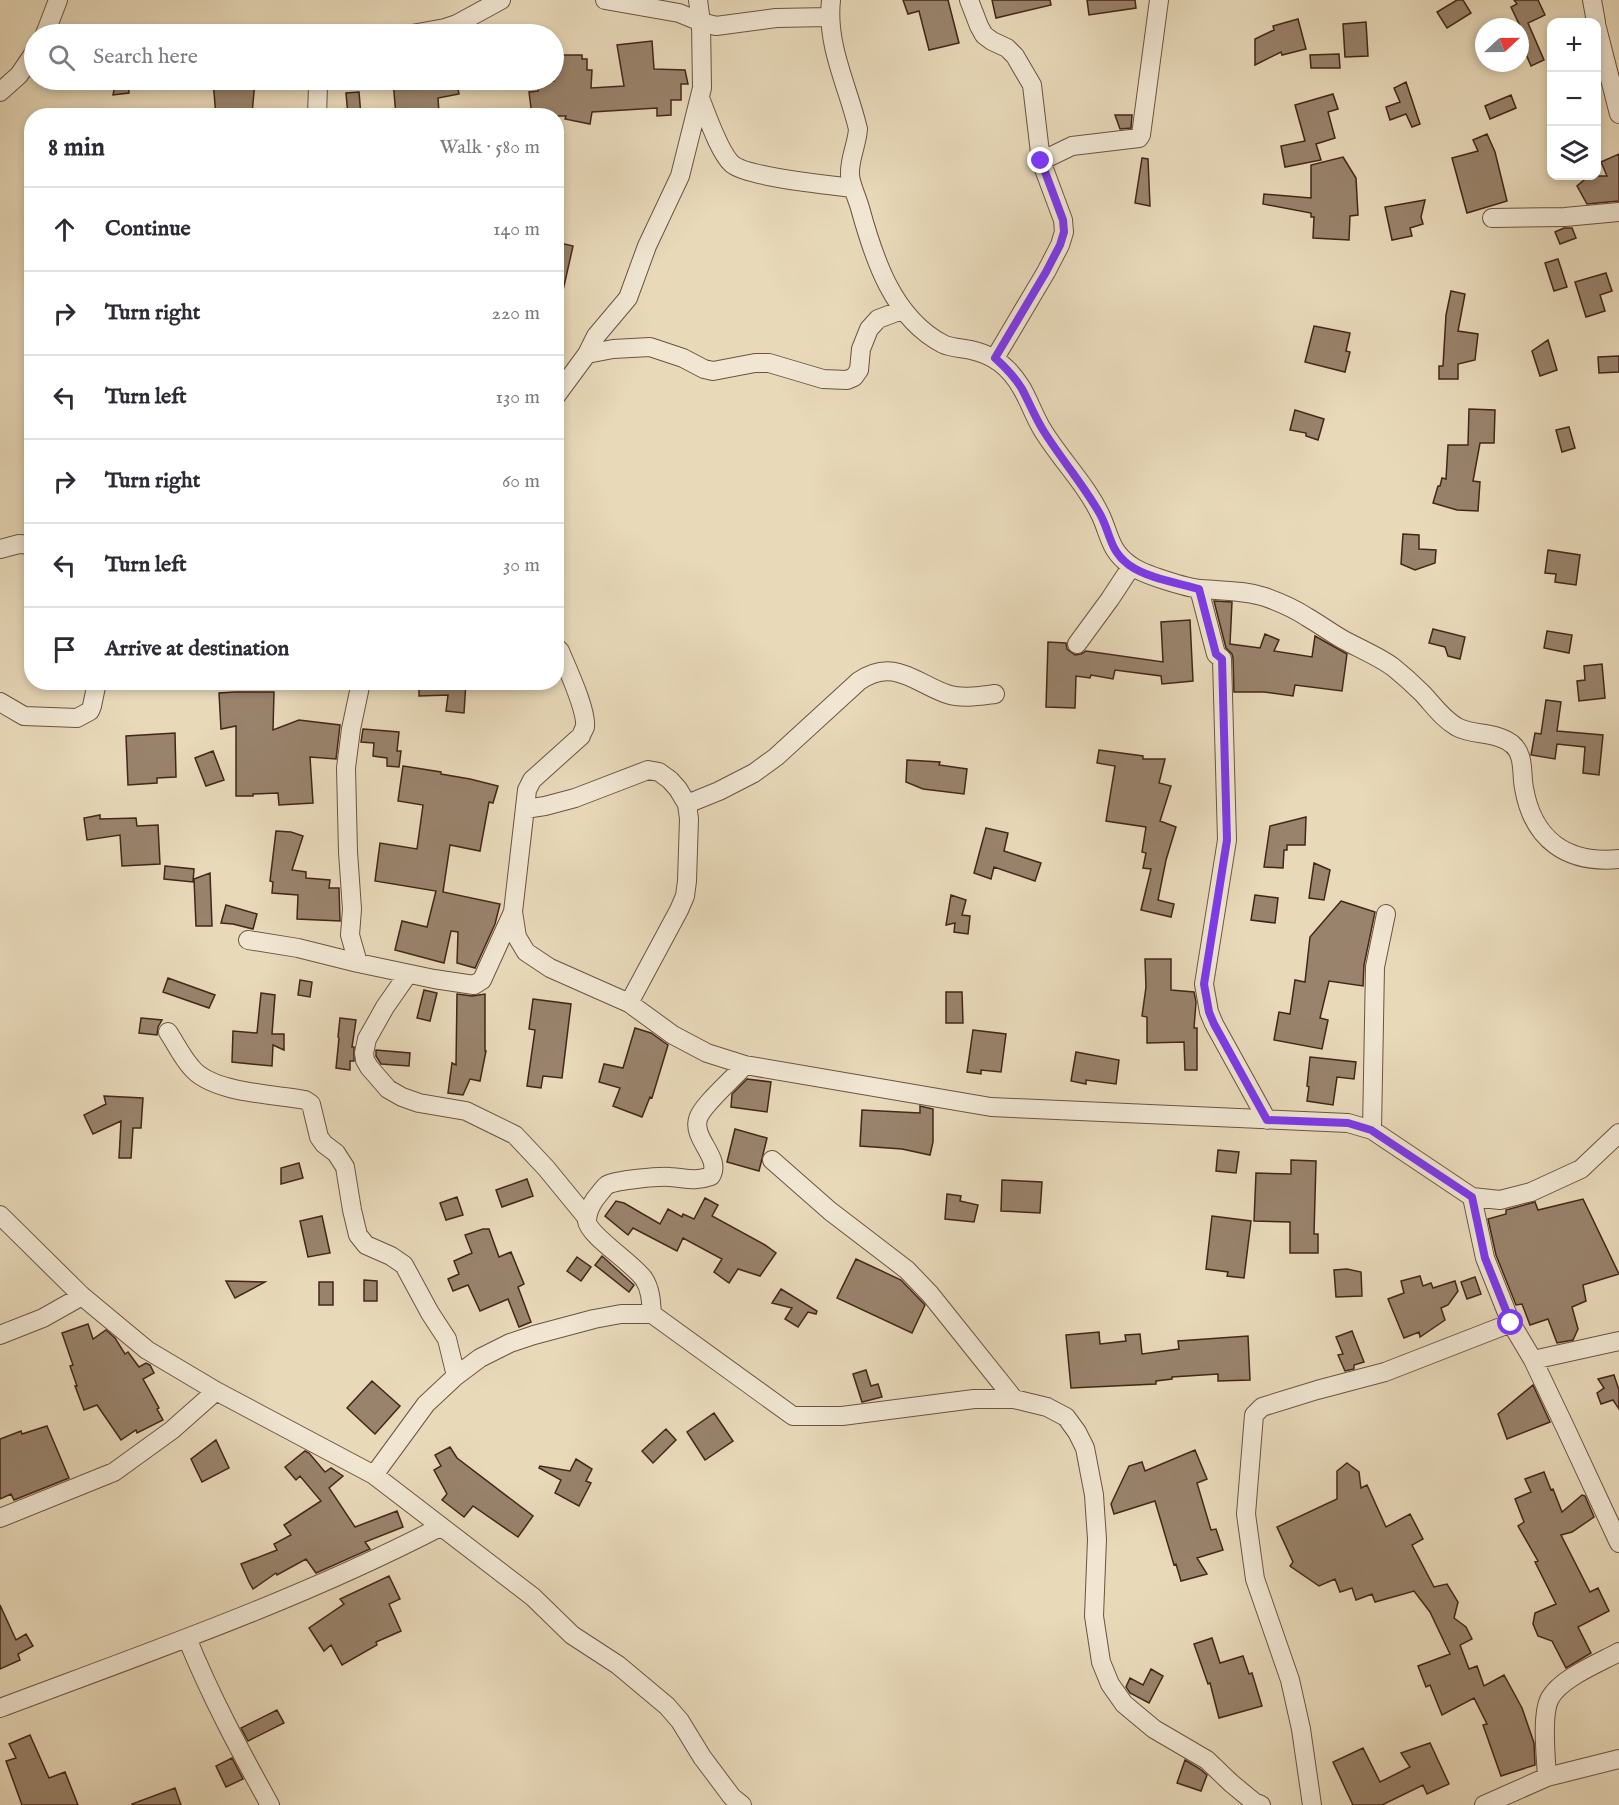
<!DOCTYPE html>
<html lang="en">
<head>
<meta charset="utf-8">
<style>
	:root { --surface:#fff; --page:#f2f2f3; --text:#2b2b33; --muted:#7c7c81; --line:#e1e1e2 }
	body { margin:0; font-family:"IM FELL English",serif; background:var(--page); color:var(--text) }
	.controls { position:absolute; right:18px; top:18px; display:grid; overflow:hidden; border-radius:12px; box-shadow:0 3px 9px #0003 }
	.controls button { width:54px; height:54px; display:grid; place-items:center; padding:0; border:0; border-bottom:2px solid var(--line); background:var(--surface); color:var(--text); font:30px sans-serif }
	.compass { position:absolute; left:1475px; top:18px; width:54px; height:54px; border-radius:50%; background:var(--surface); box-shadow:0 3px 9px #0003; rotate:68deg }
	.stop { position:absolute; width:18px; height:18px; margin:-14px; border:4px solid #7c3aed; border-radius:50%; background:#fff }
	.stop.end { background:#7c3aed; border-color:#fff; box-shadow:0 2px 6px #0008 }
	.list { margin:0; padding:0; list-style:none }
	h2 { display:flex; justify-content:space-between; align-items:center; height:78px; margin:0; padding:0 24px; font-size:26px }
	h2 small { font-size:20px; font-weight:400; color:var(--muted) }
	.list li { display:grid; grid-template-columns:39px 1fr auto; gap:18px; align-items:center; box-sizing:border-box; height:84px; padding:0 24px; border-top:2px solid var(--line) }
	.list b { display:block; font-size:22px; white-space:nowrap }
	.list em { font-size:20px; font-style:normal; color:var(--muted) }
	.icon { flex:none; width:33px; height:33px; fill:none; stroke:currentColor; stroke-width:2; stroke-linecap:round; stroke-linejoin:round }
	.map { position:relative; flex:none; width:1619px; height:1805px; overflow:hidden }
	.search { position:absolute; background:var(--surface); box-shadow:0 3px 9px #0003; left:24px; top:24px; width:540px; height:66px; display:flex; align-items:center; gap:15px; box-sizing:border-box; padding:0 21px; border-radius:33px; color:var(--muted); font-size:22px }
	.panel { position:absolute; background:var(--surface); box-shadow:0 3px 9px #0003; left:24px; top:108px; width:540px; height:582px; border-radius:24px }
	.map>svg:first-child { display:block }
	.building { fill:#99836c; stroke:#432618; stroke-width:1.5 }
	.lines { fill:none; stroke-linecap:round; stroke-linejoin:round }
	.minor-casing { stroke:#6c5340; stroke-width:20 }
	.minor { stroke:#f0e6d2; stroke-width:18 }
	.route { stroke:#7c3aed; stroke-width:8 }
</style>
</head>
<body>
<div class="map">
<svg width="1619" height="1805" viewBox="0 0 1619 1805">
	<rect width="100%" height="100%" fill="#e8d9b9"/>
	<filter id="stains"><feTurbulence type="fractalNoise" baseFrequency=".00333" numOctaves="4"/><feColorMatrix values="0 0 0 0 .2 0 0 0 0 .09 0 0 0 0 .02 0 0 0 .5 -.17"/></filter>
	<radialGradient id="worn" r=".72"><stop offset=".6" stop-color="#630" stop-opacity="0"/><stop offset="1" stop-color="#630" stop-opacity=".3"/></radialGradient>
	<path class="building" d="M903,0H948L959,43L929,50L919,11L908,14Z
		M992,0H1050L1051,5L996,18Z
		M1087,0H1135L1136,8L1089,15Z
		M1457,0H1463L1471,13L1447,28L1437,12Z
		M1514,0H1538L1545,15L1528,23L1544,60L1531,66L1520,40V26L1511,7L1517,4Z
		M1298,19L1306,49L1282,55L1281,52L1255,65V39L1274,30L1273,26Z
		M1366,22L1368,56L1345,57L1343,24Z
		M652,41L654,69L685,70L688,84H681V100H671V115L657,116V108L592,112L590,124L565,119L566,116H532L529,92L538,91L537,83L554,81V55H582V59H587V70H592L591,88L624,86L617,45Z
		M1339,54L1340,68H1311L1310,55Z
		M116,80H128L129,93L113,95Z
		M240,80L255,81L252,114L216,116L213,81Z
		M393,80H456L459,94L438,98L439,113L396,116Z
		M1406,82L1420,124L1412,127L1406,114L1390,120L1386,107L1400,102L1394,88Z
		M359,92L361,116H348L346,93Z
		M1333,94L1338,109L1328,112L1335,138L1316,144L1321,160L1285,167L1281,146L1305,141L1295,105Z
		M1511,95L1516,108L1490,119L1485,106Z
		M1115,115H1132L1131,128L1120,129Z
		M1487,134L1495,152L1507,201L1467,213L1452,158L1478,151L1473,140Z
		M1619,154V201L1587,204L1577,186L1589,176H1607L1601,162Z
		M1343,157L1356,178L1358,215L1350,216L1349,240L1313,238L1314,217H1311V213L1263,204L1264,194L1311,198V165Z
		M1142,158L1148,159L1150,206L1135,203Z
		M1425,200L1421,217L1423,224L1410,228L1412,236L1392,240L1385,207Z
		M1564,228H1572L1576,238L1560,244L1555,232Z
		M556,242L573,246L562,295L556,294Z
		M1558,259L1567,287L1554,291L1545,263Z
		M1606,273L1612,291L1600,295L1605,311L1586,317L1575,282Z
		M1451,291L1465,294L1458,331L1478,334L1475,360L1458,364V379H1439V366H1443L1446,315Z
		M1314,326L1350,333L1346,351L1350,352L1345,372L1305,362Z
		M1548,340L1557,370L1540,376L1532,351Z
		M1619,356V372L1599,373L1598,357Z
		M1469,409L1495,410L1494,443H1480L1473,481L1480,482L1478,511L1457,510L1433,503L1438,486H1440L1442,478L1446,479L1448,445H1468Z
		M1295,410L1324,419L1318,440L1306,436V433L1290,430Z
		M1569,427L1575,448L1562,452L1556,430Z
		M1403,534L1419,535V549L1436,550L1435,563L1415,570L1401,564Z
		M1548,550L1580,555L1576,585L1555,582L1556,574L1545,573Z
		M1214,601L1232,602L1230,644L1260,648L1265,634L1279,640L1274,651L1312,657L1315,636L1347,654L1342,691L1295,685L1293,696L1264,692H1234L1233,658L1232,654L1226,648Z
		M1190,620L1193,681L1162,684L1161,676L1115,670L1113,679L1091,675L1090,678L1076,676L1075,708L1046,707L1048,642L1066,643L1067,649L1075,655L1081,654L1086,651L1163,662L1161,622Z
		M1433,629L1465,637L1460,659L1448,656L1445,647L1429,643Z
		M1547,631L1572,635L1569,653L1544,648Z
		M1602,664L1605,698L1579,701L1577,681L1585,680L1584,666Z
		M419,682H466L464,713L446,711L448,695L419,696Z
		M235,692H274L273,730L299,720L340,725L336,759L310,757L313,803L279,805L278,793L253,794V796H236V726L221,729L219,693Z
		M1546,700L1561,702L1557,731L1603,735L1599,775L1583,773L1585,747L1557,744L1555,759L1531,755L1535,733L1541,734Z
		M363,729L399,732L397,751H401L399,767L387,766V758L373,756L374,743L361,742Z
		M175,733L176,777L157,778V783L128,785L126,736Z
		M1099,750L1143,756V759H1165L1159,783L1171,786L1160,821L1176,827L1166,860L1158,900L1174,904L1171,917L1141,910L1151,869L1143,868L1146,853L1142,852L1146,827L1106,821L1115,766L1097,763Z
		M213,751L224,780L206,786L195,758Z
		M907,760L940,762L939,765L967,769L964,794L923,789L906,782Z
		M403,766L441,772V774L470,779L498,786L493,803L489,802L480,851L450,845L443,892L500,904L495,924L475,968L457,963L458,932L451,931L444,963L395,950L402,921L427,927L436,891L375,881L380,843L417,849L423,805L398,801Z
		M100,815V819L136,818L137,826L158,825L160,864L122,866L120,835L87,840L84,818Z
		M1306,817L1305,845H1287V850H1284L1283,868L1264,867L1270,826Z
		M986,828L1008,833L1004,851L1041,863L1035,881L994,867L991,879L974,873Z
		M276,831L291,832L303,836L292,870L306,872V878L330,880L329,888H339L340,921L297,919L298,895L272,893L273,882L270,881Z
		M1314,863L1330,870L1324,900L1309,898Z
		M165,866L194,869L193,882L164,879Z
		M210,873L212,926H196L194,879Z
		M951,895L966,900L962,915L970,916L968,934L954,932L955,923L946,925Z
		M1255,895L1278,898L1275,923L1251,920Z
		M1341,901L1375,912L1364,965L1363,986L1329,981L1320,1018L1328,1020L1322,1049L1274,1040L1279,1012L1290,1014L1295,980L1305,982L1310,937Z
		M226,905L257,914L253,929L233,924L221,923Z
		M1145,959H1171V990L1194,992L1196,1002L1194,1028H1197V1070H1185L1184,1042L1147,1043V1017L1142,1016L1146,987Z
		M168,978L215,995L209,1008L163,992Z
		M300,980L312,982L310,997L298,995Z
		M424,990L437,993L430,1021L417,1018Z
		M946,992H962L963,1023H946Z
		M261,993L275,995L272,1034H284V1050L273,1045L272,1066L232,1062L233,1031L257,1033Z
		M457,994L472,996L485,994V1051H486L480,1081L470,1079L463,1095L448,1093L452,1063L456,1065Z
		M533,999L571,1004L562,1078L543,1076L541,1088L527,1086L535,1030L529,1029Z
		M141,1018L162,1020L158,1027L157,1035L139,1033Z
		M340,1018L356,1020L352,1047H354V1061H350V1070L336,1068L339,1038L338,1037Z
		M635,1028L651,1033L668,1045L652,1098L650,1097L642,1117L613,1106L620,1088L599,1082L604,1064L623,1068Z
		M973,1030L1006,1034L1001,1072L981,1070V1074L967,1072Z
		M376,1050L410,1053L409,1066L381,1064L376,1056Z
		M1076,1052L1119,1060L1116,1084L1086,1080V1084L1071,1081Z
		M1310,1057L1356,1062L1354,1079L1337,1077L1333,1105L1307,1101L1309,1087L1307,1086Z
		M747,1079L771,1082L767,1112L731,1107L732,1094Z
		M104,1096L143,1098L141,1128H133L131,1158H119L121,1121L93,1134L84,1115L106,1104Z
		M920,1106L933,1109V1142L930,1155L902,1149L860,1146L862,1110L920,1113Z
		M735,1129L767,1138L759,1171L727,1162Z
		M1218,1150L1239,1152L1236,1173L1216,1171Z
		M1291,1160L1316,1161L1314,1234H1318V1253H1290V1222L1254,1221L1256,1173L1291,1174Z
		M299,1163L303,1178L281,1184V1168Z
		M527,1179L533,1196L502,1207L496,1190Z
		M1002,1180L1042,1182L1040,1213L1001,1211Z
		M947,1194L961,1196L960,1201L978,1205L974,1222L945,1219Z
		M457,1197L463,1215L446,1220L440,1203Z
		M705,1198L718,1205L712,1216L765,1245L776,1253L760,1276L738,1269L729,1283L714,1272L722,1259L683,1238L677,1251L633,1228L628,1235L605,1216L616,1201L624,1203L660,1224L668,1209L682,1217L683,1214L694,1219Z
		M1583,1199L1619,1274L1583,1285L1586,1301L1572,1307L1578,1329L1573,1340L1557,1343L1548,1319L1530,1325L1522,1304L1516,1305L1496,1255L1488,1219L1506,1214V1210L1535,1202L1538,1210Z
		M322,1216L330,1253L308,1257L300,1221Z
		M1212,1216L1251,1221L1244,1278L1227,1276L1228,1272L1206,1269Z
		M483,1229H489L499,1257L511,1252L524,1284L518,1287L531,1322L519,1327L508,1299L480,1311L468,1285L453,1291L448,1279L459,1274L454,1261L472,1253L465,1235Z
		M602,1256L634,1285L629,1292L595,1265Z
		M577,1257L591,1267L581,1281L567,1271Z
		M856,1259L901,1280L925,1305L912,1333L837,1298Z
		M1347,1269L1361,1272L1362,1296L1336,1297L1334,1270Z
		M1420,1276L1423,1286L1431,1283L1433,1288L1455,1281L1458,1291L1448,1305L1441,1308L1445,1320L1420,1337L1419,1332L1404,1338L1388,1299L1404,1293L1401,1281Z
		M1475,1277L1481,1294L1467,1299L1461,1282Z
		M364,1280L377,1281V1301H364Z
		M226,1281L265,1282L235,1298Z
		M319,1282H333V1305H319Z
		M781,1289L817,1311L816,1314L808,1312L798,1327L785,1319L792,1308L772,1303Z
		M88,1324L93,1339L106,1330L115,1338L125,1354L128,1352L139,1367L146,1363L150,1365L154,1373L143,1379L159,1408L157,1409L163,1420L137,1433L136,1430L121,1440L97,1405L84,1410L75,1386H77L70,1366L73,1365L62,1333Z
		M1352,1331L1364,1362L1354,1365V1369L1345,1371L1338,1355L1343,1354L1336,1337Z
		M1099,1332L1100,1344L1126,1341L1125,1335L1140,1334L1142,1354L1179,1349L1178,1341L1248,1336L1250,1380L1218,1381V1374L1172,1377V1379L1156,1381V1384L1071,1388L1066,1335Z
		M866,1370L871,1386L878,1384L882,1397L862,1402L853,1374Z
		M1614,1375L1619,1390V1409L1613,1400L1601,1404L1597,1393L1604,1388L1598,1379Z
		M372,1381L400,1406L375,1434L347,1408Z
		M1533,1385L1550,1422L1507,1439L1498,1414Z
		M714,1413L733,1441L705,1460L687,1432Z
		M47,1426L69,1478L14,1500L11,1494L0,1499V1439L21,1431L22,1434Z
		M666,1429L676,1440L653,1463L642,1451Z
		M216,1440L229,1468L202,1482L191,1459Z
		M450,1447L457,1458L533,1516L518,1537L473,1506L464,1517L442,1500L447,1494L434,1470L441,1466L435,1455Z
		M1195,1450L1207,1479L1197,1483L1211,1530L1216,1529L1223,1550L1197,1558L1207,1574L1181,1581L1176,1564L1174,1565L1155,1501L1114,1514L1111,1504L1129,1466L1142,1462L1145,1471Z
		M305,1451L309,1453L325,1472L331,1468L343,1476L329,1488L355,1527L397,1511L403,1527L365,1542L370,1549L316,1573L306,1559L277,1575L276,1573L253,1589L249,1582L241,1564L277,1550L274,1544L291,1535L284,1525L321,1501L300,1476L296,1480L285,1467Z
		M576,1459L592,1469L586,1481L591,1483L579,1506L555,1493L561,1480L539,1468L540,1466L570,1471Z
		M1347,1463L1359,1472L1361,1488L1367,1485L1386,1527L1410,1514L1423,1539L1412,1545L1434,1587L1447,1584L1458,1602L1454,1618L1466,1627L1472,1639L1460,1645L1469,1669L1477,1666L1484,1686L1504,1675L1522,1708L1534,1743L1535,1765L1501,1776L1483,1725L1487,1724L1474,1698L1442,1715L1430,1685L1426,1687L1418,1666L1450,1654L1430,1612L1414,1591L1375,1602L1372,1594L1356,1600L1352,1588L1340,1592L1335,1579L1319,1586L1290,1566L1293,1562L1277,1527L1337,1499V1471Z
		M1544,1472L1551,1490L1553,1489L1562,1512L1582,1495L1585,1496L1594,1517L1572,1532L1561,1535L1590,1592L1598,1588L1609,1611L1578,1627L1591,1653L1566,1668L1552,1641L1538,1636L1533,1624L1535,1613L1556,1604L1535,1562L1538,1561L1518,1526L1524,1522L1515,1499L1531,1492L1525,1479Z
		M389,1576L400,1599L389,1604L401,1631L376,1642L377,1645L342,1665L331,1645L324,1651L309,1628L344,1604L340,1599Z
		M0,1605L16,1640L26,1634L33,1646L18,1654L20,1660L0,1669Z
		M1212,1638L1220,1663L1243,1656L1249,1674L1252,1673L1262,1706L1219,1718L1210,1683L1208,1684L1194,1644Z
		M1151,1669L1163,1676L1149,1703L1130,1693L1126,1687L1130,1678L1143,1685Z
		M277,1710L284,1723L248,1741L241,1728Z
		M30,1735L49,1778L65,1772L78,1805H22L6,1761L16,1758L9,1744Z
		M1430,1743L1449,1784L1427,1794L1423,1785L1382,1805H1353L1333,1762L1363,1748L1380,1782L1410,1767L1401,1753Z
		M232,1758L243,1779L226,1787L216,1766Z
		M1185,1760L1200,1769L1207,1775L1201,1791L1177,1783Z
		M175,1788L181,1805H132V1804Z"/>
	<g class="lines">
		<defs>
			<path id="minor" d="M605,0L679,13L701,22L716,26L776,18L829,17
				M831,0C826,46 848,86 858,129C857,145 849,159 850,175C851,186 857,197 860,208C874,259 893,318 943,344C951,348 962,348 971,350C994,355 1009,367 1021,387C1029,400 1034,416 1042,429C1060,459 1086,484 1101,516C1110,536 1110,551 1130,565C1141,574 1187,588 1201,589C1223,591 1244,590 1265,597C1279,602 1295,609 1307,617C1319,624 1330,632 1342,639C1358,648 1378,656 1393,667C1403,675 1414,685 1423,694C1434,706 1443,719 1457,727C1474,736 1495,731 1512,744C1525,755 1521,773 1524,788C1533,840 1567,864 1619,859
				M969,0L979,26L984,35L992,41L1007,48L1015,56L1032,85L1041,161L1063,220L1064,232L1060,245L1046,272L995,358
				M1592,0L1596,22
				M1596,24L1619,114
				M45,34L58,0
				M412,34L445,28L457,24L501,0
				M0,92L19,75L34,53
				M700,98C707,115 719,152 732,164C747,177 830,185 853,188
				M317,116L318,86L321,80
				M1041,161L1072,146L1139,138L1141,135L1159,0
				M1492,218L1565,217L1619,212
				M587,354L613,349L650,347L683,358L704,369L713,371L755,363H769L823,379L847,380L854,377L859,370L861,349L869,329L878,319L902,310
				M556,396L587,354L596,336L628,298L647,246L680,176L702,88L701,22L698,0
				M0,549L19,544L32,545
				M1199,589L1216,654L1222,659L1227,840L1204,984L1209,1012L1214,1024L1267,1120
				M1077,644L1110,599L1131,567
				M556,647L560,651C567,668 587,710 585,727C585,727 581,735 581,736L532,780L527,790L513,912L517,937L526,952L550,968L629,1003L673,1035L707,1053L745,1065L991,1107L1348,1123L1372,1130L1472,1197L1500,1200L1531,1192L1581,1169L1619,1133
				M0,702L24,716L77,718L90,711L92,706L97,682
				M687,804L719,791L754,773L776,757L859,681C894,657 915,683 947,694C962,699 979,696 995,694
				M525,809L545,806L575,798L648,770L659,772L670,780L678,789L687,804L689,819L687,881L685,896L679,910L629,1003
				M248,940L298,948L358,963L434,979L474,985L482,980L513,912
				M358,963L350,935L352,909L348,852L346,768L351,729L361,682
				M408,974L385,1007L367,1039L364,1053L365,1060L369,1067L388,1089L402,1097L419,1103L466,1111L515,1135L546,1168L587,1218
				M168,1032C176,1044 182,1057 191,1067C211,1093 273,1094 305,1100L311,1104L319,1137L324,1144L336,1153L345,1167L352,1210L358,1235L366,1245L391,1256L404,1265L430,1313L447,1339L456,1376
				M1372,1130L1375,967L1386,914
				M772,1160L830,1211L907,1270L930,1294L1014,1399
				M1472,1197L1485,1258L1511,1323L1533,1360L1565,1427L1619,1543
				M0,1215L82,1296L147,1350L216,1391L374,1475L533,1597L572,1635L618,1665L667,1706L680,1721L702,1757L732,1797L742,1805
				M652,1314C651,1302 651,1290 644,1279C633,1263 589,1236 587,1221C587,1213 591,1205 595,1199C598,1196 603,1188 607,1185C616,1180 659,1176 670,1177C687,1178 694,1182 711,1176C722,1158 692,1139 698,1119C701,1106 735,1077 745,1065
				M0,1335L43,1318L82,1296
				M1533,1360L1619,1341
				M374,1475L426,1404L456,1376L480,1358L510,1343L534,1335L594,1319L621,1314H652L793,1416H842L974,1399H1014L1047,1407L1066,1417L1077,1432L1085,1448L1094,1495L1095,1510L1097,1539L1094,1616L1101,1662L1110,1684L1124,1704L1154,1729L1207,1760L1231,1783L1254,1802L1261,1805
				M0,1518L114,1472L172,1430L216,1391
				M187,1638C211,1697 239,1749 270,1805
				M0,1708C149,1652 299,1600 440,1527
				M1547,1777C1546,1758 1541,1714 1550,1698C1561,1678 1599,1663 1619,1652
				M1312,1805L1301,1729L1290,1680L1255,1579L1246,1514L1254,1415L1262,1407L1317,1390L1385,1372L1511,1323
				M1484,1805L1547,1777L1619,1759"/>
		</defs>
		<use href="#minor" class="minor-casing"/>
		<use href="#minor" class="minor"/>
	</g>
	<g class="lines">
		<path class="route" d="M1041,161L1063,220L1064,232L1060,245L1046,272L995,358C1005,367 1015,377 1022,389C1029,402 1035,417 1043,430C1061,459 1083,484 1100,514C1111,534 1109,550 1129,565C1147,578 1178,583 1199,589L1216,654L1222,659L1227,840L1204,984L1209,1012L1214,1024L1267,1120L1348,1123L1371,1130L1472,1197L1485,1258L1511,1323"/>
	</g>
	<rect width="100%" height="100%" filter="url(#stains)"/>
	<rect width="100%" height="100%" fill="url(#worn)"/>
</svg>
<div class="controls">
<button>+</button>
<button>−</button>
<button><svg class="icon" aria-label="layers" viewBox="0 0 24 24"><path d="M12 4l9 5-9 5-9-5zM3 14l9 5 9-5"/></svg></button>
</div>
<svg class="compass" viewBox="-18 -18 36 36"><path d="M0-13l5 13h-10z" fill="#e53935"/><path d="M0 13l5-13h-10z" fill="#7c7c81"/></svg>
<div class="stop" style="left:1511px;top:1323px"></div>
<div class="stop end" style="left:1041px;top:161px"></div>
<div class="search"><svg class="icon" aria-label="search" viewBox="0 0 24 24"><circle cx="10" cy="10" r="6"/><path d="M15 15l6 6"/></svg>Search here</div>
<section class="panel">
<h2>8 min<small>Walk · 580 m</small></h2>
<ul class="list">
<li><svg class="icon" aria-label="ahead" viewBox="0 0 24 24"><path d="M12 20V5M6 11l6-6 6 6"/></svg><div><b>Continue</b></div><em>140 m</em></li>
<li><svg class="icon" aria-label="right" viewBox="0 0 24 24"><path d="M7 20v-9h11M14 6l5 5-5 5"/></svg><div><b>Turn right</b></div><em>220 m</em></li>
<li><svg class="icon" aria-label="left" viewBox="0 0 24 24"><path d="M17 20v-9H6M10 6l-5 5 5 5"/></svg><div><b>Turn left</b></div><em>130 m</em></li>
<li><svg class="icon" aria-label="right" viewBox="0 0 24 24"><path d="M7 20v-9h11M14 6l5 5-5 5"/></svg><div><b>Turn right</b></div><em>60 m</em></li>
<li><svg class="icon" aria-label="left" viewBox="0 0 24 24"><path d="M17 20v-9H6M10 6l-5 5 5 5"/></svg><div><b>Turn left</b></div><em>30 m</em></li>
<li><svg class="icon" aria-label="arrive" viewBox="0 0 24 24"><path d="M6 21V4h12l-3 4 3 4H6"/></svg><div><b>Arrive at destination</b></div></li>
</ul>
</section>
</div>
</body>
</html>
